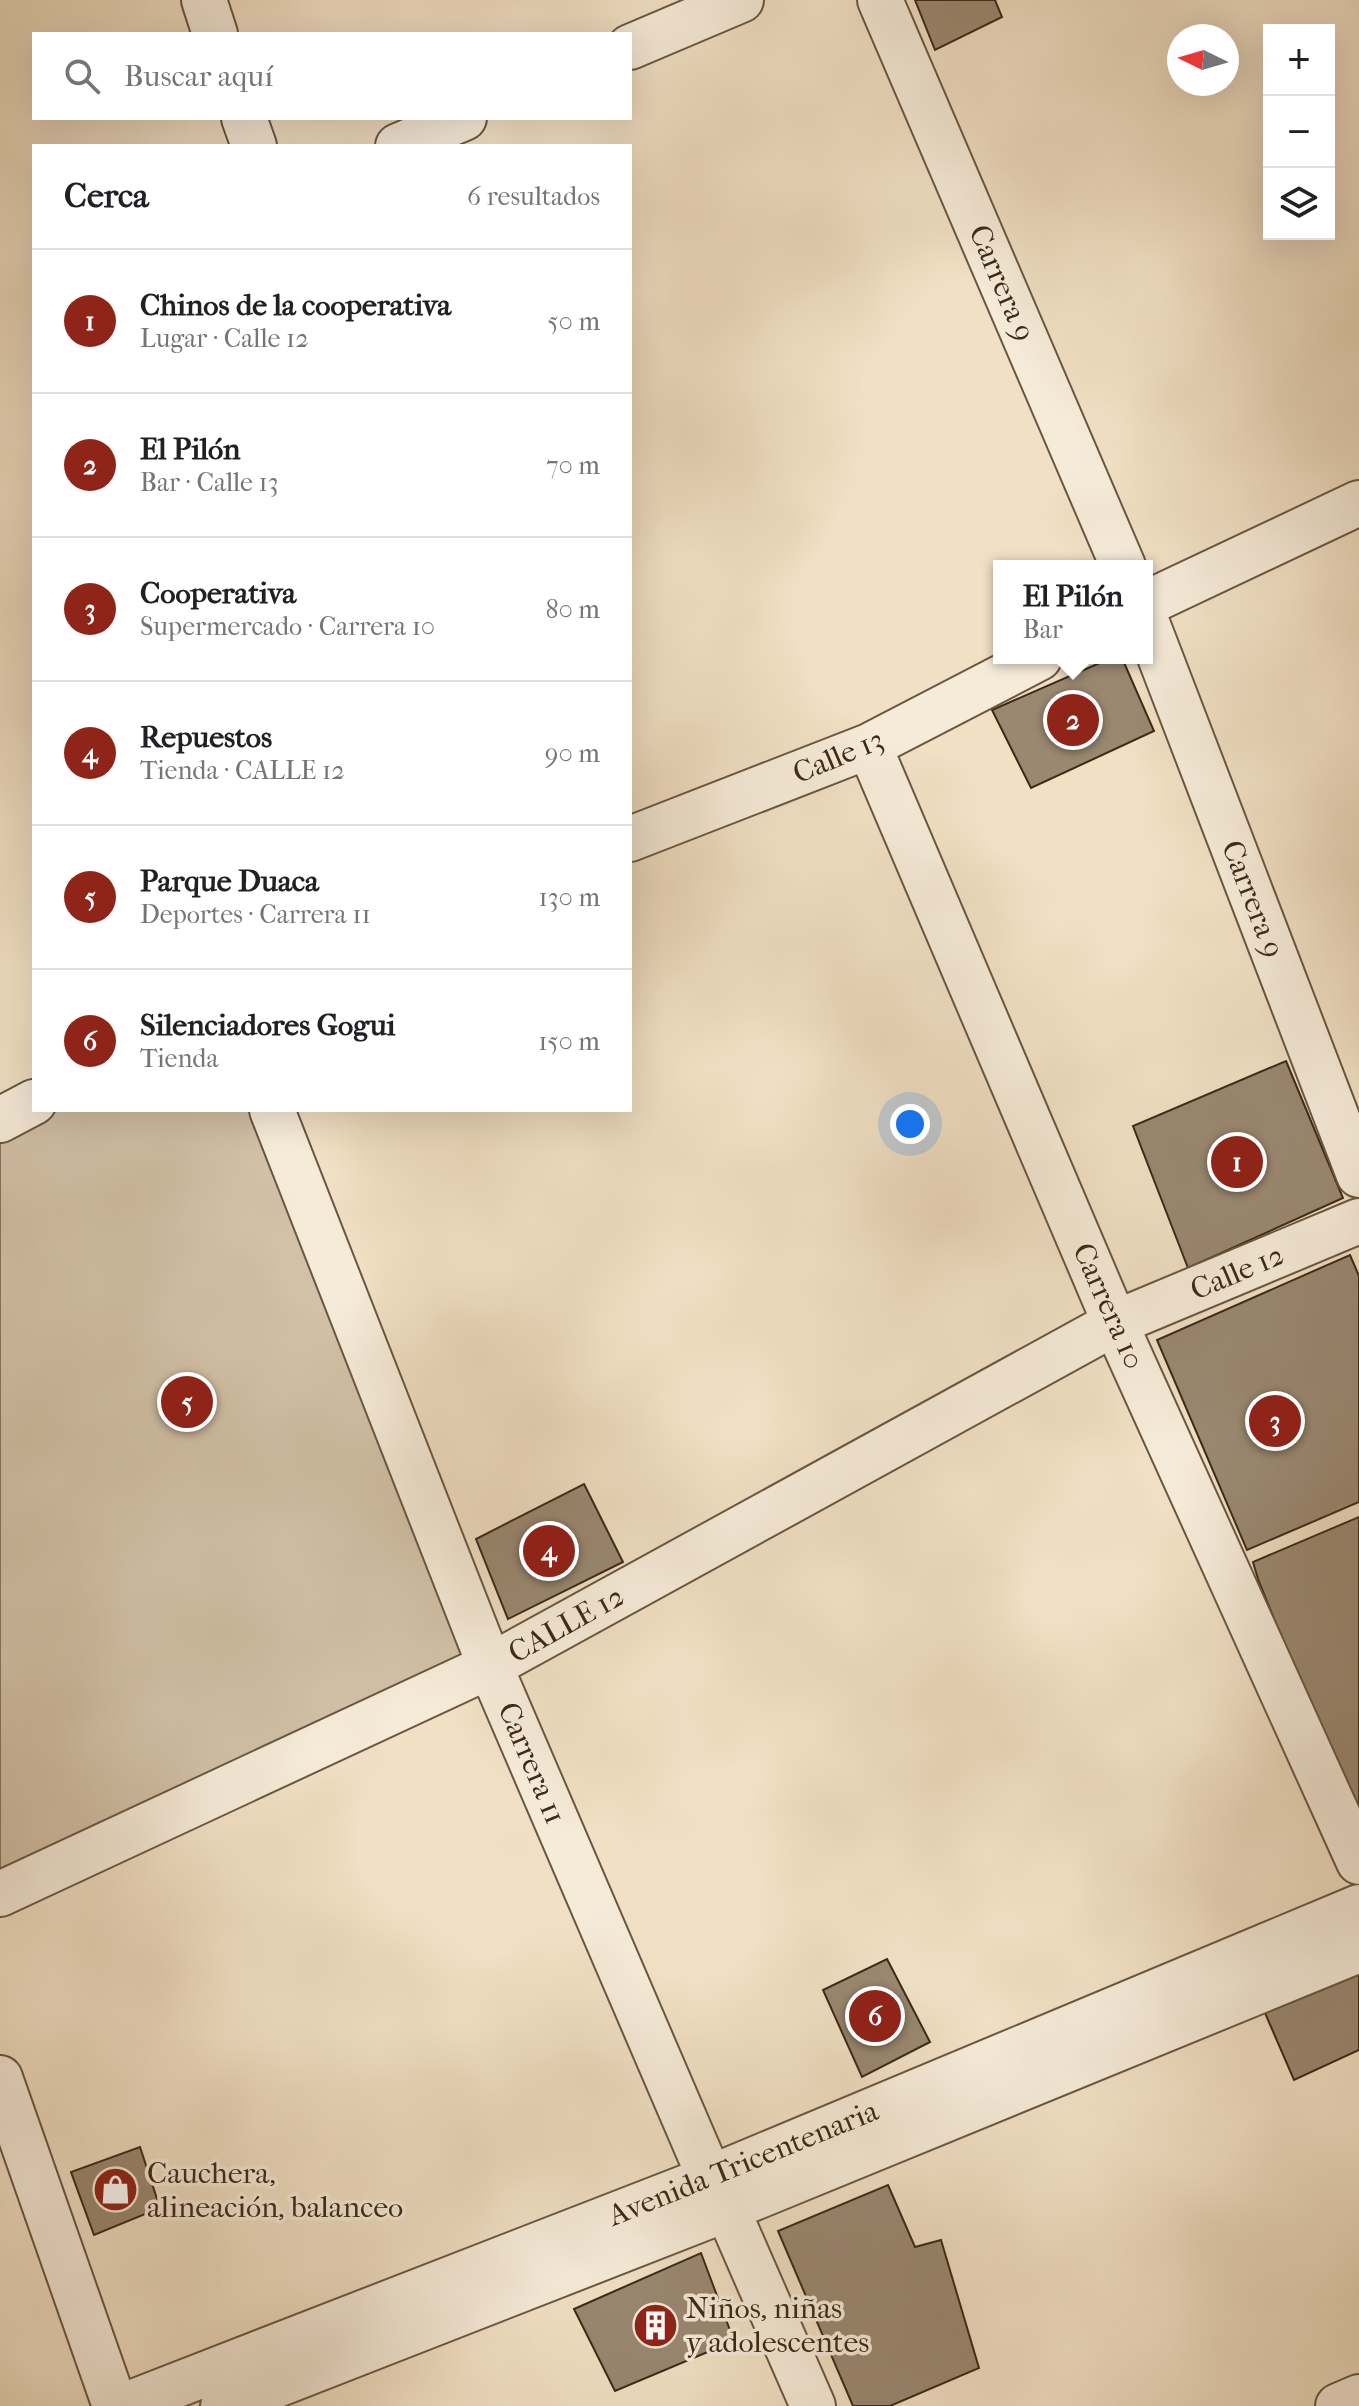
<!DOCTYPE html>
<html lang="es">
<head>
<meta charset="utf-8">
<style>
	:root { --surface:#fff; --page:#f2f2f2; --text:#202124; --muted:#757577; --line:#e0e0e0; --accent:#8f2418 }
	body { margin:0; font-family:"IM FELL French Canon",serif; background:var(--page); color:var(--text) }
	.controls { position:absolute; right:24px; top:24px; display:grid; overflow:hidden; border-radius:0px; box-shadow:0 8px 32px #0002 }
	.controls button { width:72px; height:72px; display:grid; place-items:center; padding:0; border:0; border-bottom:2px solid var(--line); background:var(--surface); color:var(--text); font:40px sans-serif }
	.compass { position:absolute; left:1167px; top:24px; width:72px; height:72px; border-radius:50%; background:var(--surface); box-shadow:0 8px 32px #0002; rotate:275deg }
	.you { position:absolute; left:910px; top:1124px; width:28px; height:28px; margin:-20px; border:6px solid #fff; border-radius:50%; background:#1a73e8; box-shadow:0 0 0 12px #1a73e833 }
	.badge { display:grid; place-items:center; width:52px; height:52px; border-radius:50%; background:var(--accent); color:#fff; font-size:26px; font-weight:700 }
	.pin { position:absolute; translate:-50% -50%; border:4px solid #fff; box-shadow:0 2px 8px #0006 }
	.popup { position:absolute; left:993px; top:560px; width:160px; height:104px; box-sizing:border-box; display:grid; place-content:center; border-radius:0px; background:var(--surface); filter:drop-shadow(0 2px 6px #0005); font-size:26px; white-space:nowrap; color:var(--muted) }
	.popup b { font-size:30px; color:var(--text) }
	.popup::after { content:''; position:absolute; left:50%; top:100%; margin-left:-16px; border:16px solid transparent; border-top-color:var(--surface) }
	.list { margin:0; padding:0; list-style:none }
	h2 { display:flex; justify-content:space-between; align-items:center; height:104px; margin:0; padding:0 32px; font-size:34px }
	h2 small { font-size:26px; font-weight:400; color:var(--muted) }
	.list li { display:grid; grid-template-columns:52px 1fr auto; gap:24px; align-items:center; box-sizing:border-box; height:144px; padding:0 32px; border-top:2px solid var(--line) }
	.list b { display:block; font-size:30px; white-space:nowrap }
	.list p { margin:0; font-size:26px; white-space:nowrap; color:var(--muted) }
	.list em { font-size:26px; font-style:normal; color:var(--muted) }
	.icon { flex:none; width:44px; height:44px; fill:none; stroke:currentColor; stroke-width:2; stroke-linecap:round; stroke-linejoin:round }
	.map { position:relative; flex:none; width:1359px; height:2406px; overflow:hidden }
	.search { position:absolute; background:var(--surface); box-shadow:0 8px 32px #0002; left:32px; top:32px; width:600px; height:88px; display:flex; align-items:center; gap:20px; box-sizing:border-box; padding:0 28px; border-radius:0px; color:var(--muted); font-size:30px }
	.panel { position:absolute; background:var(--surface); box-shadow:0 8px 32px #0002; left:32px; top:144px; width:600px; height:968px; border-radius:0px }
	.map>svg:first-child { display:block }
	.green { fill:#d2c1a7; stroke:#87755f; stroke-width:2 }
	.building { fill:#9a8871; stroke:#3c2917; stroke-width:2 }
	.lines { fill:none; stroke-linecap:round; stroke-linejoin:round }
	.minor-casing { stroke:#695742; stroke-width:48 }
	.minor { stroke:#f6ebd9; stroke-width:44 }
	.labels { text-anchor:middle; stroke-width:7; stroke-linejoin:round; paint-order:stroke }
	.street-label { font-size:30px; fill:#3c2917; stroke:#f6ebd9 }
	.poi-label { font-size:30px; fill:#3c2917; stroke:#f6ebd9; text-anchor:start }
</style>
</head>
<body>
<div class="map">
<svg width="1359" height="2406" viewBox="0 0 1359 2406">
	<rect width="100%" height="100%" fill="#f1e0c4"/>
	<filter id="stains"><feTurbulence type="fractalNoise" baseFrequency=".0025" numOctaves="4"/><feColorMatrix values="0 0 0 0 .2 0 0 0 0 .09 0 0 0 0 .02 0 0 0 .5 -.17"/></filter>
	<radialGradient id="worn" r=".72"><stop offset=".6" stop-color="#630" stop-opacity="0"/><stop offset="1" stop-color="#630" stop-opacity=".3"/></radialGradient>
	<path class="green" d="M45,1110H269L471,1673L0,1894V1132Z"/>
	<path class="building" d="M915,0H995L1002,17L935,50Z
		M1111,658H1122L1154,731L1031,788L992,710Z
		M1286,1061L1343,1198L1188,1268L1133,1126Z
		M1350,1255L1359,1276V1502L1247,1550L1157,1340Z
		M584,1484L623,1562L508,1619L476,1539Z
		M1359,1517V1806L1351,1809L1258,1579L1253,1562Z
		M887,1959L930,2042L862,2077L823,1990Z
		M1359,1968V2050L1294,2080L1265,2013Z
		M140,2147L160,2208L94,2235L71,2172Z
		M888,2185L915,2247L941,2240L979,2368L890,2406H853L778,2231Z
		M701,2253L734,2341L615,2391L574,2309Z"/>
	<g class="lines">
		<defs>
			<path id="minor" d="M204,0L215,34
				M880,0L1123,566
				M630,47L741,0
				M244,118L254,146
				M398,146L464,118
				M1147,603L1359,503
				M1147,623L1359,1175
				M869,746L1115,1323L1359,1862
				M630,839L869,746L1039,658
				M272,1110L490,1666L710,2178L727,2209L813,2406
				M0,1120L34,1102
				M0,1894L490,1666L1115,1323L1359,1221
				M0,2078L115,2406
				M123,2406L710,2178L1359,1907
				M223,2406L727,2209L1359,1950
				M1338,2406L1359,2397"/>
		</defs>
		<use href="#minor" class="minor-casing"/>
		<use href="#minor" class="minor"/>
	</g>
	<defs>
		<symbol id="shop-disc" viewBox="-11 -11 22 22"><circle r="9.5" fill="#8f2418" stroke="#f6ebd9"/><path d="M-5-2.5h2.3a2.7 3.5 0 0 1 5.4 0H5L5.5 6h-11ZM-1.5-2.5h3a1.5 2.3 0 0 0-3 0Z" fill="#fff"/></symbol>
		<symbol id="building-disc" viewBox="-11 -11 22 22"><circle r="9.5" fill="#8f2418" stroke="#f6ebd9"/><path d="M-4-6H4V6H1V3H-1V6H-4ZM-2.5-4.3h1.7v1.8h-1.7ZM.8-4.3h1.7v1.8H.8ZM-2.5-1h1.7V.8h-1.7ZM.8-1h1.7V.8H.8Z" fill="#fff"/></symbol>
	</defs>
	<g fill-rule="evenodd">
		<use href="#shop-disc" x="90" y="2164" width="51" height="51"/>
		<use href="#building-disc" x="630" y="2300" width="51" height="51"/>
	</g>
	<g class="labels">
		<g class="street-label">
			<text transform="translate(1002 283) rotate(67)" y="10">Carrera 9</text>
			<text transform="translate(838 756) rotate(-23)" y="10">Calle 13</text>
			<text transform="translate(1253 899) rotate(69)" y="10">Carrera 9</text>
			<text transform="translate(1237 1272) rotate(-23)" y="10">Calle 12</text>
			<text transform="translate(1109 1306) rotate(66)" y="10">Carrera 10</text>
			<text transform="translate(566 1624) rotate(-29)" y="10">CALLE 12</text>
			<text transform="translate(532 1763) rotate(67)" y="10">Carrera 11</text>
			<text transform="translate(743 2163) rotate(-22)" y="10">Avenida Tricentenaria</text>
		</g>
		<g class="poi-label">
			<text x="147" y="2183">Cauchera,<tspan x="147" dy="34">alineación, balanceo</tspan></text>
			<text x="686" y="2318">Niños, niñas<tspan x="686" dy="34">y adolescentes</tspan></text>
		</g>
	</g>
	<rect width="100%" height="100%" filter="url(#stains)"/>
	<rect width="100%" height="100%" fill="url(#worn)"/>
</svg>
<div class="controls">
<button>+</button>
<button>−</button>
<button><svg class="icon" aria-label="layers" viewBox="0 0 24 24"><path d="M12 4l9 5-9 5-9-5zM3 14l9 5 9-5"/></svg></button>
</div>
<svg class="compass" viewBox="-18 -18 36 36"><path d="M0-13l5 13h-10z" fill="#e53935"/><path d="M0 13l5-13h-10z" fill="#757577"/></svg>
<div class="you"></div>
<div class="pin badge" style="left:1237px;top:1162px">1</div>
<div class="pin badge" style="left:1073px;top:720px">2</div>
<div class="popup"><b>El Pilón</b>Bar</div>
<div class="pin badge" style="left:1275px;top:1421px">3</div>
<div class="pin badge" style="left:549px;top:1551px">4</div>
<div class="pin badge" style="left:187px;top:1402px">5</div>
<div class="pin badge" style="left:875px;top:2016px">6</div>
<div class="search"><svg class="icon" aria-label="search" viewBox="0 0 24 24"><circle cx="10" cy="10" r="6"/><path d="M15 15l6 6"/></svg>Buscar aquí</div>
<section class="panel">
<h2>Cerca<small>6 resultados</small></h2>
<ul class="list">
<li><span class="badge">1</span><div><b>Chinos de la cooperativa</b><p>Lugar · Calle 12</p></div><em>50 m</em></li>
<li><span class="badge">2</span><div><b>El Pilón</b><p>Bar · Calle 13</p></div><em>70 m</em></li>
<li><span class="badge">3</span><div><b>Cooperativa</b><p>Supermercado · Carrera 10</p></div><em>80 m</em></li>
<li><span class="badge">4</span><div><b>Repuestos</b><p>Tienda · CALLE 12</p></div><em>90 m</em></li>
<li><span class="badge">5</span><div><b>Parque Duaca</b><p>Deportes · Carrera 11</p></div><em>130 m</em></li>
<li><span class="badge">6</span><div><b>Silenciadores Gogui</b><p>Tienda</p></div><em>150 m</em></li>
</ul>
</section>
</div>
</body>
</html>
